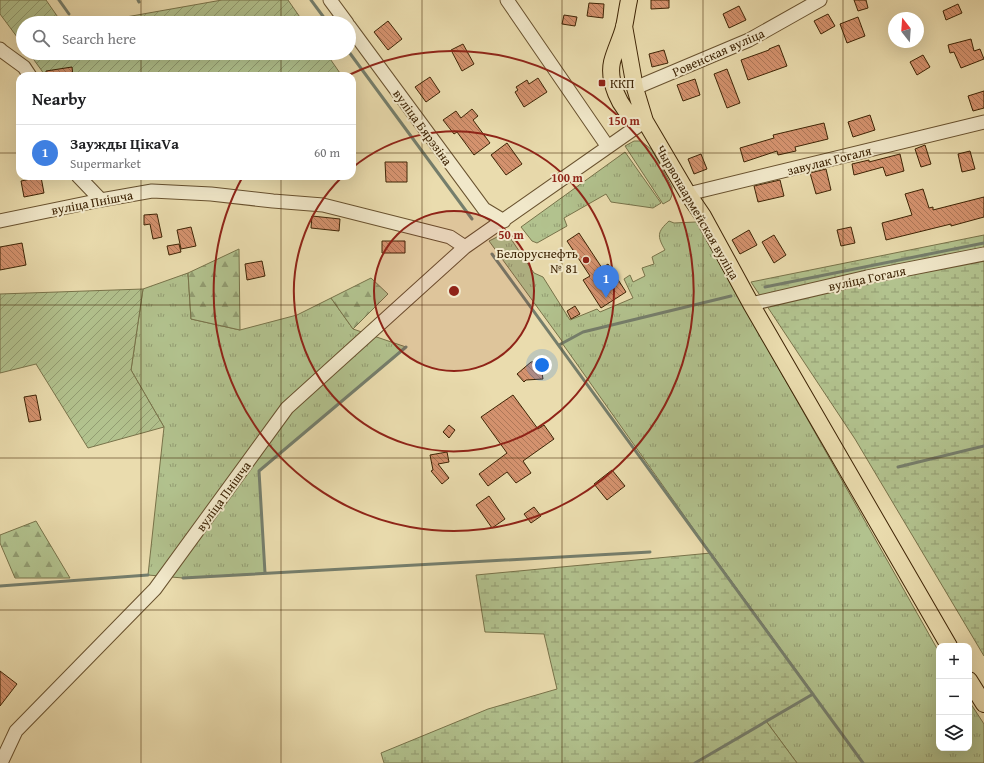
<!DOCTYPE html>
<html lang="en">
<head>
<meta charset="utf-8">
<style>
	:root { --surface:#fff; --page:#f6f6f6; --text:#202124; --muted:#757577; --line:#e0e0e0; --accent:#0b8043 }
	body { margin:0; font-family:"Gentium Book Plus",serif; background:var(--page); color:var(--text) }
	.controls { position:absolute; right:12px; bottom:12px; display:grid; overflow:hidden; border-radius:8px; box-shadow:0 4px 16px #0002 }
	.controls button { width:36px; height:36px; display:grid; place-items:center; padding:0; border:0; border-bottom:1px solid var(--line); background:var(--surface); color:var(--text); font:20px sans-serif }
	.compass { position:absolute; left:888px; top:12px; width:36px; height:36px; border-radius:50%; background:var(--surface); box-shadow:0 4px 16px #0002; rotate:343deg }
	.you { position:absolute; left:542px; top:365px; width:14px; height:14px; margin:-10px; border:3px solid #fff; border-radius:50%; background:#1a73e8; box-shadow:0 0 0 6px #1a73e833 }
	.badge { display:grid; place-items:center; width:26px; height:26px; border-radius:50%; background:var(--accent); color:#fff; font-size:13px; font-weight:700 }
	.pin { position:absolute; translate:-50% -33px; filter:drop-shadow(0 1px 2px #0008) }
	.pin::after { content:''; position:absolute; top:21px; width:14px; height:12px; background:inherit; clip-path:polygon(0 0,100% 0,50% 100%) }
	.list { margin:0; padding:0; list-style:none }
	h2 { display:flex; justify-content:space-between; align-items:center; height:52px; margin:0; padding:0 16px; font-size:17px }
	h2 small { font-size:13px; font-weight:400; color:var(--muted) }
	.list li { display:grid; grid-template-columns:26px 1fr auto; gap:12px; align-items:center; box-sizing:border-box; height:56px; padding:0 16px; border-top:1px solid var(--line) }
	.list b { display:block; font-size:15px; white-space:nowrap }
	.list p { margin:0; font-size:13px; white-space:nowrap; color:var(--muted) }
	.list em { font-size:13px; font-style:normal; color:var(--muted) }
	.icon { flex:none; width:22px; height:22px; fill:none; stroke:currentColor; stroke-width:2; stroke-linecap:round; stroke-linejoin:round }
	.map { position:relative; flex:none; width:984px; height:763px; overflow:hidden }
	.search { position:absolute; background:var(--surface); box-shadow:0 4px 16px #0002; left:16px; top:16px; width:340px; height:44px; display:flex; align-items:center; gap:10px; box-sizing:border-box; padding:0 14px; border-radius:22px; color:var(--muted); font-size:15px }
	.panel { position:absolute; background:var(--surface); box-shadow:0 4px 16px #0002; left:16px; top:72px; width:340px; height:108px; border-radius:12px }
	.map>svg:first-child { display:block }
	.grass { fill:url(#grass-tufts); stroke:#78734a }
	.forest { fill:url(#forest-firs); stroke:#78734a }
	.wetland { fill:url(#wetland-marsh); stroke:#78734a }
	.garden { fill:url(#garden-furrows); stroke:#78734a }
	.lines { fill:none; stroke-linecap:round; stroke-linejoin:round }
	.stream { stroke:#757e6c; stroke-width:3 }
	.building { fill:url(#building-back-hatch); stroke:#3e2405 }
	.minor-casing { stroke:#69522f; stroke-width:15 }
	.major-casing { stroke:#3e2405; stroke-width:18 }
	.minor { stroke:#f1e8ca; stroke-width:13 }
	.major { stroke:#eadcae; stroke-width:16 }
	.grid { fill:none; stroke:#3e2405; stroke-width:1; stroke-opacity:0.55 }
	.ring { fill:none; stroke:#8f2418; stroke-width:2 }
	.poi-dot { fill:#8f2418; stroke:#f1e8ca; stroke-width:1.5 }
	.labels { text-anchor:middle; stroke-width:4; stroke-linejoin:round; paint-order:stroke }
	.street-label { font-size:13px; fill:#3e2405; stroke:#f1e8ca }
	.poi-label { font-size:13px; fill:#3e2405; stroke:#f1e8ca; text-anchor:start }
	.centre { fill:#8f2418; stroke:#f1e8ca; stroke-width:2 }
	.ring-label { font-size:12px; text-anchor:middle; font-weight:bold; fill:#8f2418; stroke:#f1e8ca; stroke-width:4; stroke-linejoin:round; paint-order:stroke }
</style>
</head>
<body>
<div class="map">
<svg width="984" height="763" viewBox="0 0 984 763">
	<defs>
		<pattern id="grass-tufts" width="24" height="20" patternUnits="userSpaceOnUse"><rect width="24" height="20" fill="#b2c28e"/><path d="M3 7l-1-3M5 7V3M7 7l1-3M15 17l-1-3M17 17v-4M19 17l1-3" fill="none" stroke="#929d72"/></pattern>
		<pattern id="forest-firs" width="22" height="20" patternUnits="userSpaceOnUse"><rect width="22" height="20" fill="#b2c28e"/><path d="M5 1l3.5 6h-7zM16 11l3.5 6h-7z" fill="#929d72"/></pattern>
		<pattern id="wetland-marsh" width="20" height="14" patternUnits="userSpaceOnUse"><rect width="20" height="14" fill="#b2c28e"/><path d="M1 5h8M5 5V1M11 12h8M15 12V8" fill="none" stroke="#929d72"/></pattern>
		<pattern id="garden-furrows" width="10" height="10" patternUnits="userSpaceOnUse"><rect width="10" height="10" fill="#b2c28e"/><path d="M-1 1l2-2M0 10L10 0M9 11l2-2" fill="none" stroke="#929d72"/></pattern>
		<pattern id="building-back-hatch" width="6" height="6" patternUnits="userSpaceOnUse"><rect width="6" height="6" fill="#d4926e"/><path d="M-1 5l2 2M0 0l6 6M5-1l2 2" fill="none" stroke="#ad7758"/></pattern>
	</defs>
	<rect width="100%" height="100%" fill="#eadcae"/>
	<filter id="stains"><feTurbulence type="fractalNoise" baseFrequency=".005" numOctaves="4"/><feColorMatrix values="0 0 0 0 .2 0 0 0 0 .09 0 0 0 0 .02 0 0 0 .5 -.17"/></filter>
	<radialGradient id="worn" r=".72"><stop offset=".6" stop-color="#630" stop-opacity="0"/><stop offset="1" stop-color="#630" stop-opacity=".3"/></radialGradient>
	<path class="grass" d="M634,141H641L652,150L672,187V195L670,200L663,204L625,146Z
		M625,152L661,203L653,208L611,202L606,194L564,218L567,226L537,243L532,241L521,227Z
		M669,221L674,223L696,222L939,652V748H969V701L984,724V763H797L766,721L813,693L705,545L562,343V341L489,241L501,235H503L511,239L534,273L543,277L570,320L597,309L600,312L633,298L624,279L630,275L633,282L645,276L642,268L654,264L652,257L665,250C657,236 657,232 669,221Z
		M188,273L191,319L240,330L297,315L331,298L353,329L406,347L259,471L265,573L183,578L148,575L164,427L131,370L143,289Z"/>
	<path class="forest" d="M239,249L240,330L191,319L188,273Z
		M371,278L388,294L353,329L331,298Z
		M36,521L70,578H15L0,543V535Z"/>
	<path class="wetland" d="M984,235V656L855,439L751,282Z
		M711,553L813,694L766,721L797,763H384L381,753L488,709L557,689L544,634L485,632L476,575Z"/>
	<path class="garden" d="M0,0H46L62,23H23V45L0,14Z
		M222,0H288L304,23H92Z
		M29,53H326L342,76H45L42,71Z
		M143,289L131,370L164,427L88,448L36,364L0,373V294Z"/>
	<g class="lines">
		<path class="stream" d="M59,0L69,14
			M138,0L139,2
			M311,0L328,23
			M349,52L472,219
			M492,254L863,763
			M765,287L984,243
			M559,345L583,332L731,296
			M898,467L984,446
			M265,573L259,471L406,347
			M183,578L650,552
			M0,586L148,575
			M695,763L813,694"/>
	</g>
	<path class="building" d="M651,0H669V8L651,9Z
		M854,0H866L868,8L858,11Z
		M589,3L604,4L603,18L587,16Z
		M958,4L962,13L946,20L943,11Z
		M739,6L746,20L729,28L723,14Z
		M828,14L835,26L821,34L814,21Z
		M564,15L577,17L575,26L562,24Z
		M858,17L865,36L847,43L840,24Z
		M388,21L402,39L388,50L374,32Z
		M971,39L974,51L980,49L984,59L961,68L954,52L950,53L948,45Z
		M463,44L474,64L462,71L451,50Z
		M779,45L787,66L748,80L741,60L769,50V49Z
		M664,50L668,63L652,67L649,54Z
		M923,55L930,67L917,75L910,62Z
		M72,67L73,76H46V71Z
		M727,69L740,103L727,108L714,74Z
		M430,77L440,92L426,102L415,87Z
		M538,78L547,92L524,107L515,92L518,90L516,87L527,80L529,84Z
		M695,79L700,95L683,101L677,85Z
		M984,91V108L973,111L968,96Z
		M472,109L478,116L473,120L490,143L474,155L457,132L454,134L443,120L456,111L461,118Z
		M870,115L875,130L853,137L848,122Z
		M824,123L828,139L795,147L796,151L778,155L777,151L744,162L740,148L774,138L773,135Z
		M507,143L522,164L506,175L491,155Z
		M925,145L931,164L921,167L915,149Z
		M970,151L975,169L962,172L958,154Z
		M701,154L707,169L694,174L688,159Z
		M900,154L904,171L886,176L883,167L854,175L852,164L869,160V162Z
		M385,162H407V182H386Z
		M826,169L831,190L816,194L810,173Z
		M41,177L44,193L24,197L21,181Z
		M780,180L784,196L758,202L754,186Z
		M923,189L929,208L933,207V210L984,197V217L951,226V224L886,240L882,223L912,215L905,194Z
		M157,214L162,237L153,239L150,224L144,225V215Z
		M312,216L340,219L339,231L311,228Z
		M191,227L196,246L181,249L177,230Z
		M851,227L855,243L841,246L837,230Z
		M749,230L757,245L740,254L732,240Z
		M579,233L602,268L608,264L626,292L601,308L583,280L590,276L567,241Z
		M774,235L786,255L774,263L762,242Z
		M382,241H405V253H382Z
		M22,243L26,265L0,270V247Z
		M179,244L181,252L169,255L167,246Z
		M262,261L265,276L247,280L245,264Z
		M575,306L580,314L571,319L567,311Z
		M540,361L543,379L526,380L524,382L517,374L531,362Z
		M36,395L41,420L29,422L24,397Z
		M513,395L538,429L544,425L554,439L523,461L531,473L516,483L507,472L488,486L479,474L507,453L481,417Z
		M449,425L455,430L449,438L443,432Z
		M447,452L449,462L438,464L449,478L442,484L431,471L433,470L430,455Z
		M612,470L625,486L607,500L594,484Z
		M489,496L505,519L492,528L476,505Z
		M534,507L541,516L531,523L524,514Z
		M0,671L17,684L0,706Z"/>
	<g class="lines">
		<defs>
			<path id="minor" d="M330,0L347,23
				M507,0L608,147
				M349,26L484,209L504,221
				M0,49L2,51L24,67L30,76
				M635,88L749,40L820,0
				M78,176L101,200
				M688,194L984,122
				M0,221L101,200L152,191L211,194L273,201L323,205L450,237L465,247L645,121
				M751,304L867,277L984,254
				M1,763L16,731L155,589L287,408L465,247"/>
			<path id="major" d="M629,0C627,9 626,18 624,27C621,39 615,50 612,62C608,80 619,109 636,119C638,120 642,121 645,121
				M624,26L635,88L645,121L688,194L703,216L751,304L949,646
				M969,680L984,704"/>
		</defs>
		<use href="#minor" class="minor-casing"/>
		<use href="#major" class="major-casing"/>
		<use href="#minor" class="minor"/>
		<use href="#major" class="major"/>
	</g>
	<path class="grid" d="M141,0V23M281,0V23M422,0V763M562,0V763M703,0V763M843,0V763M141,53V76M281,53V76M0,153H20M352,153H984M141,176V763M281,176V763M0,305H984M0,458H984M0,610H984"/>
	<circle cx="454" cy="291" r="80" fill="#8f2418" fill-opacity=".12"/>
	<g class="ring">
		<circle cx="454" cy="291" r="80"/>
		<path d="M352 168A160 160 0 1 1 342 177"/>
		<path d="M349 75A240 240 0 1 1 243 176"/>
	</g>
	<g class="poi-dot">
		<rect x="598" y="79" width="8" height="8" rx="2"/>
		<circle cx="586" cy="260" r="4"/>
	</g>
	<g class="labels">
		<g class="street-label">
			<text transform="translate(718 52) rotate(-24)" y="5">Ровенская вуліца</text>
			<text transform="translate(423 127) rotate(54)" y="5">вуліца Бярэзіна</text>
			<text transform="translate(829 160) rotate(-14)" y="5">завулак Гогаля</text>
			<text transform="translate(92 202) rotate(-11)" y="5">вуліца Пнішча</text>
			<text transform="translate(698 212) rotate(60)" y="5">Чырвонаармейская вуліца</text>
			<text transform="translate(867 278) rotate(-12)" y="5">вуліца Гогаля</text>
			<text transform="translate(223 496) rotate(-54)" y="5">вуліца Пнішча</text>
		</g>
		<g class="poi-label">
			<text x="610" y="88">ККП</text>
			<text x="578" y="258" text-anchor="end">Белоруснефть<tspan x="578" dy="15">№ 81</tspan></text>
		</g>
	</g>
	<circle cx="454" cy="291" r="6" class="centre"/>
	<g class="ring-label">
		<text x="624" y="125">150 m</text>
		<text x="567" y="182">100 m</text>
		<text x="511" y="239">50 m</text>
	</g>
	<rect width="100%" height="100%" filter="url(#stains)"/>
	<rect width="100%" height="100%" fill="url(#worn)"/>
</svg>
<div class="controls">
<button>+</button>
<button>−</button>
<button><svg class="icon" aria-label="layers" viewBox="0 0 24 24"><path d="M12 4l9 5-9 5-9-5zM3 14l9 5 9-5"/></svg></button>
</div>
<svg class="compass" viewBox="-18 -18 36 36"><path d="M0-13l5 13h-10z" fill="#e53935"/><path d="M0 13l5-13h-10z" fill="#757577"/></svg>
<div class="you"></div>
<div class="pin badge" style="left:606px;top:298px;background:#3f7fe0">1</div>
<div class="search"><svg class="icon" aria-label="search" viewBox="0 0 24 24"><circle cx="10" cy="10" r="6"/><path d="M15 15l6 6"/></svg>Search here</div>
<section class="panel">
<h2>Nearby<small></small></h2>
<ul class="list">
<li><span class="badge" style="background:#3f7fe0">1</span><div><b>Заужды ЦікаVа</b><p>Supermarket</p></div><em>60 m</em></li>
</ul>
</section>
</div>
</body>
</html>
